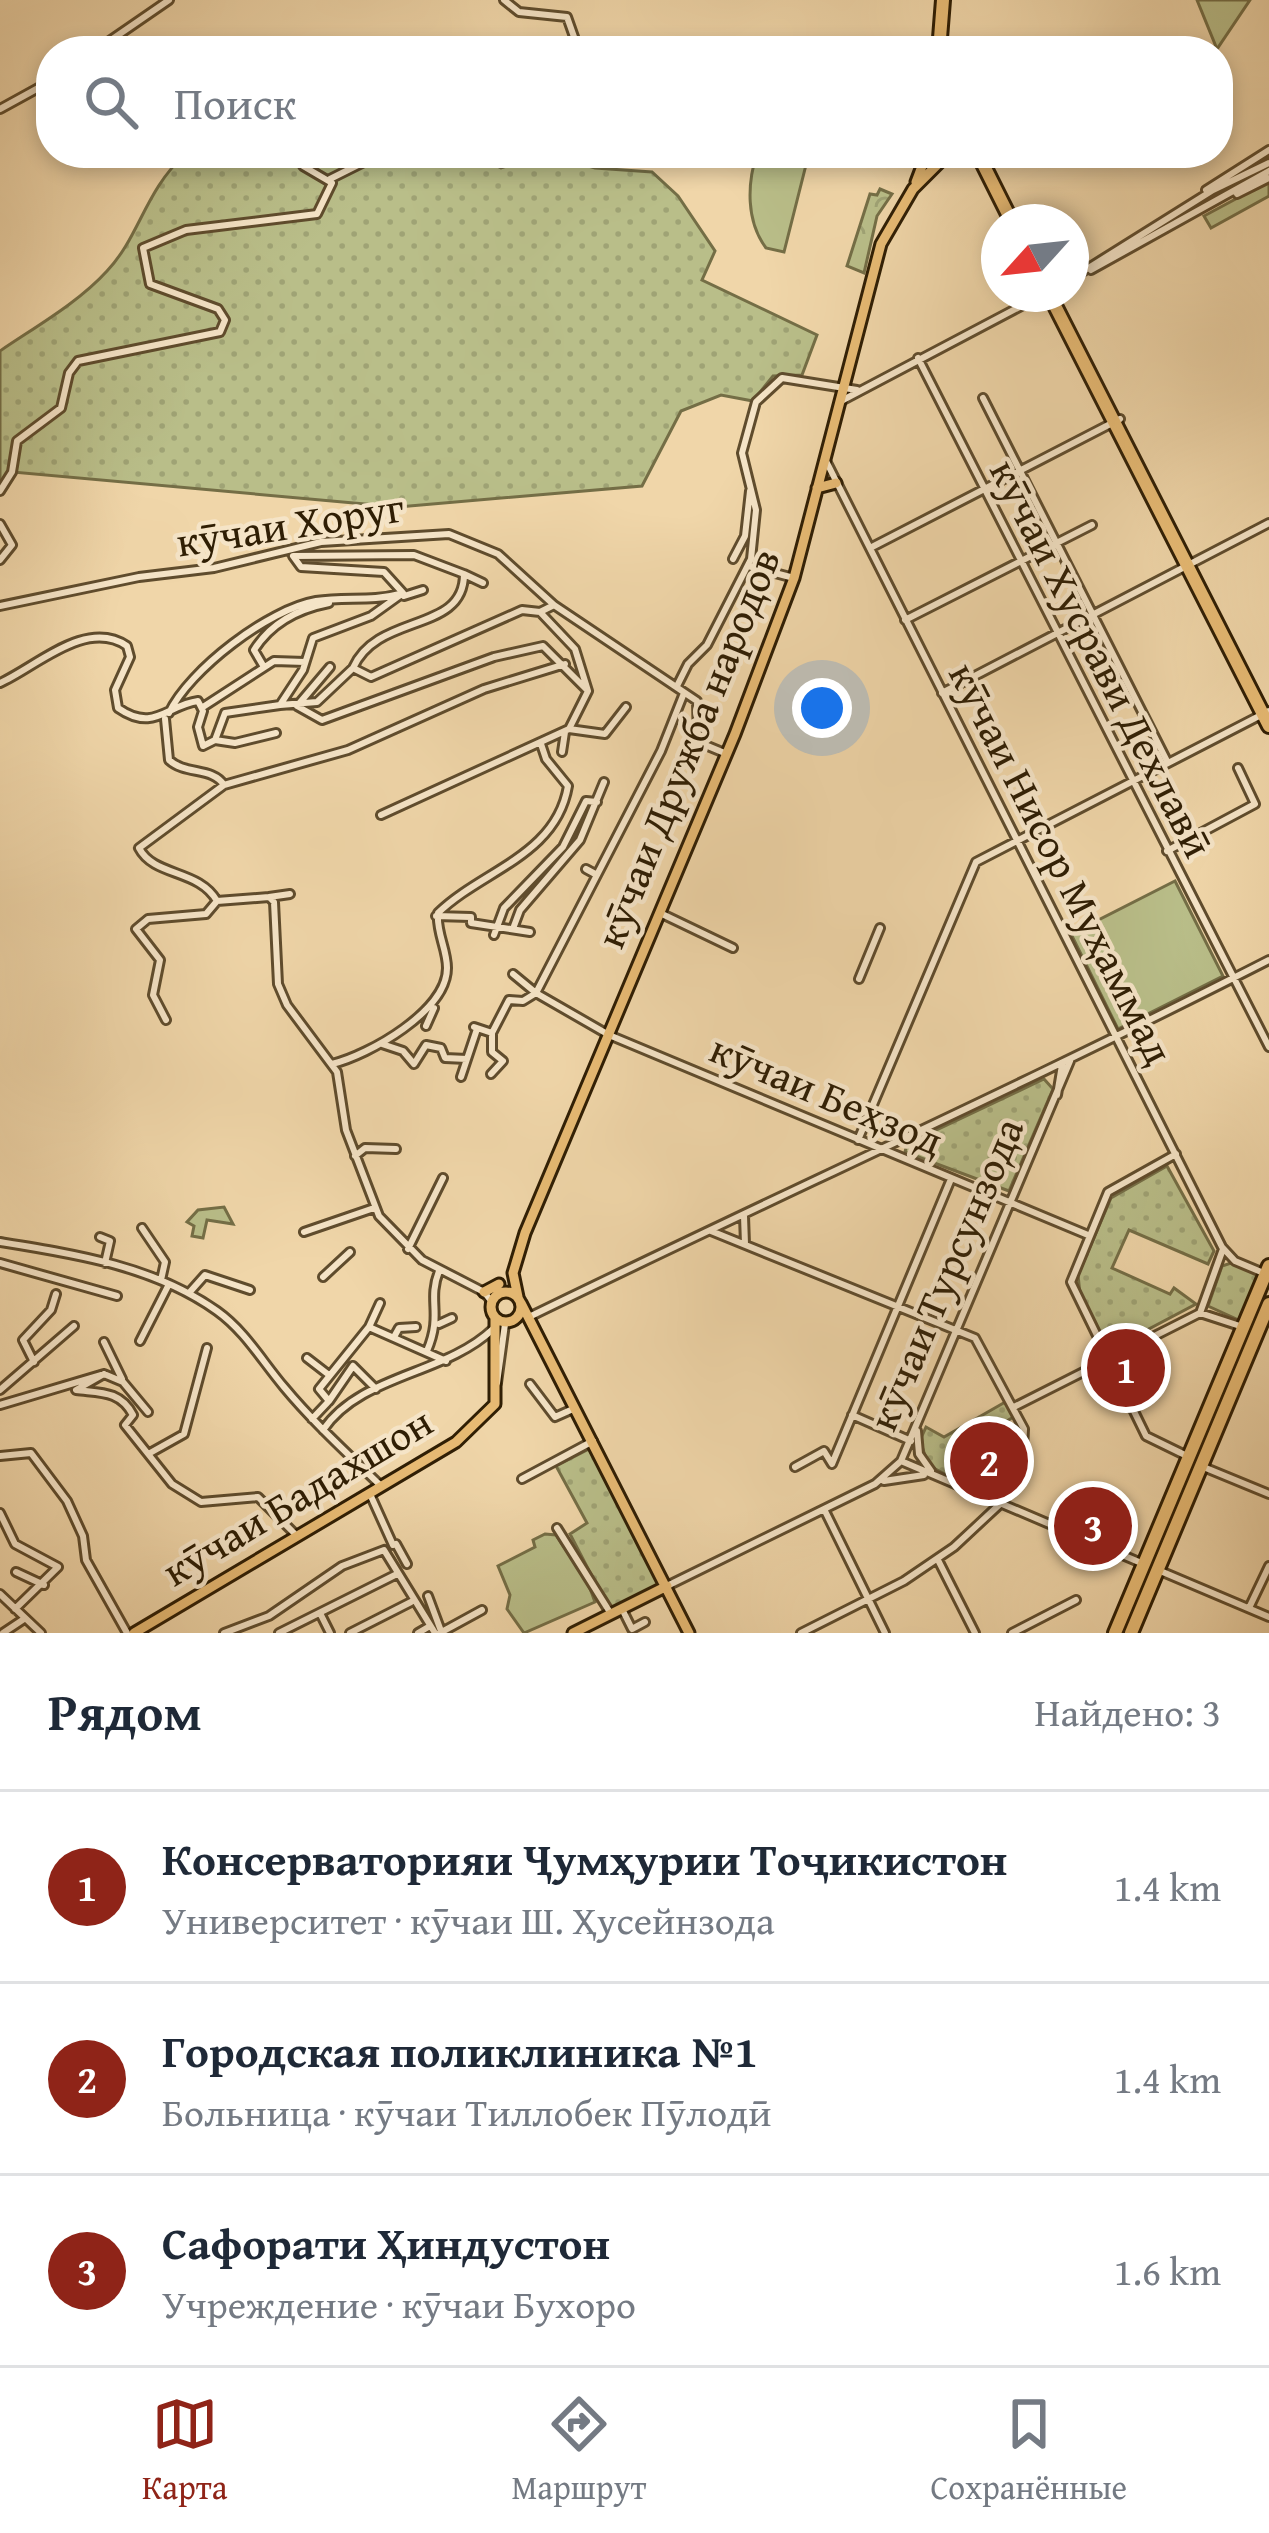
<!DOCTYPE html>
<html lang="ru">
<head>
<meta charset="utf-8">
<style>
	:root { --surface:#fff; --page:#f2f2f3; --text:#1f2937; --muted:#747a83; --line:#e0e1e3; --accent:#8f2418 }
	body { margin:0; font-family:"Gentium Book Plus",serif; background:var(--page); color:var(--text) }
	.compass { position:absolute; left:981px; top:204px; width:108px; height:108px; border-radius:50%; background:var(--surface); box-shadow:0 6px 18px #0003; rotate:243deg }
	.you { position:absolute; left:822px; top:708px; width:42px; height:42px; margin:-30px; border:9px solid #fff; border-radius:50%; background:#1a73e8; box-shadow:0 0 0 18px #1a73e833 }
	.badge { display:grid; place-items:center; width:78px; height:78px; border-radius:50%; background:var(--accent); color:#fff; font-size:39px; font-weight:700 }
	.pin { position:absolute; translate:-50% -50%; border:6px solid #fff; box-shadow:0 3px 12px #0006 }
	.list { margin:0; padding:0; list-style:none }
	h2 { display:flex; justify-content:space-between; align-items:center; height:156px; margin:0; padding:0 48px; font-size:51px }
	h2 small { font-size:39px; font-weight:400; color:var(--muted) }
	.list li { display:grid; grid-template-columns:78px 1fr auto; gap:36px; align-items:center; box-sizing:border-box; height:192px; padding:0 48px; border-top:3px solid var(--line) }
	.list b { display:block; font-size:45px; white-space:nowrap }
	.list p { margin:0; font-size:39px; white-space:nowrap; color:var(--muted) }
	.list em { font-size:39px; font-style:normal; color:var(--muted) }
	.icon { flex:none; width:66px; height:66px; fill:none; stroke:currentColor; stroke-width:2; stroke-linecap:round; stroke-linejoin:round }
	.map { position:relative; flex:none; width:1269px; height:1633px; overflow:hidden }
	.search { position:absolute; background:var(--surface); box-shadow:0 6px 18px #0003; left:36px; right:36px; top:36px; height:132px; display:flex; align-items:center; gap:30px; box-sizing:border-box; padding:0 42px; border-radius:48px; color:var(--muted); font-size:45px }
	.sheet { height:732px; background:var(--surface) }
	nav { display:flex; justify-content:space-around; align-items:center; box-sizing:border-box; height:168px; border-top:3px solid var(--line); background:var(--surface); font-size:33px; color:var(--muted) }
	nav a { display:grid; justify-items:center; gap:6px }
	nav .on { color:var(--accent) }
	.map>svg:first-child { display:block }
	.grass { fill:#b9be89; stroke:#746e46; stroke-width:3 }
	.forest { fill:url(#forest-crowns); stroke:#746e46; stroke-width:3 }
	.park { fill:url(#park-dots); stroke:#746e46; stroke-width:3 }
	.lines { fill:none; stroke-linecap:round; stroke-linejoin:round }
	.minor-casing { stroke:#5f4c2d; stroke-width:12 }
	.major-casing { stroke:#2f1e04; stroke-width:15 }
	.highway-casing { stroke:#2f1e04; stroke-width:18 }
	.minor { stroke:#f5e4c7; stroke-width:6 }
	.major { stroke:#e8bb74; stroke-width:9 }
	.highway { stroke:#e8bb74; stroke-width:12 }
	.labels { text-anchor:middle; stroke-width:9; stroke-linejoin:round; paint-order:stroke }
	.street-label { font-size:42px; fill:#2f1e04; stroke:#f5e4c7 }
</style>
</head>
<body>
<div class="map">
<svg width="1269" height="1633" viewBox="0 0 1269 1633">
	<defs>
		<pattern id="forest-crowns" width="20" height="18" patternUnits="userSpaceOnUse" patternTransform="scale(3)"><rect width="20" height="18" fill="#b9be89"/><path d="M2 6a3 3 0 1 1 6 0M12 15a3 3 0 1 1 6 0" fill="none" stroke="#9fa375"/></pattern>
		<pattern id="park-dots" width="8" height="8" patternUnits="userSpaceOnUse" patternTransform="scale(3)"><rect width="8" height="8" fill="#b9be89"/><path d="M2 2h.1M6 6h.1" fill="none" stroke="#9fa375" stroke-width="1.8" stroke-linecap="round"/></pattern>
	</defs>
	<rect width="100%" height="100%" fill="#f0d6a9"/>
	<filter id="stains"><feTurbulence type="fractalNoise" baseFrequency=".00167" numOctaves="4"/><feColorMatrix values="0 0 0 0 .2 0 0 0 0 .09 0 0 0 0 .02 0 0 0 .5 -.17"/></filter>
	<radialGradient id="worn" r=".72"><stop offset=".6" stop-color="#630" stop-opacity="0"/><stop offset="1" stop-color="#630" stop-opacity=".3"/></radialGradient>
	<path class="grass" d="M1197,0H1250L1217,49Z
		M757,153H809L784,252L766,248C746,221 747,184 757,153Z
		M1269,181V196L1211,228L1204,216Z
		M1175,881L1223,976L1118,1029L1071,934Z
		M1247,1333L1251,1335L1128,1633H1119Z
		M545,1534L556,1535C571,1559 587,1575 595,1602L524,1633L507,1609L510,1595L498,1566L535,1547L533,1540Z"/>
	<path class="forest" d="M880,189L892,194L877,216L864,273L847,266L870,194L877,195Z
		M224,1207L233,1224L207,1220L203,1238L192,1236L194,1226L187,1222L198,1210Z"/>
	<path class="park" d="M186,153H484L481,158L501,168L544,153L595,168L652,172L678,196L715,251L702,280L817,335L802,375L773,376L753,401L721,395L681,411L642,486L398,507L13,472L0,488V351C35,327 78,303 107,271C140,236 144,192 186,153Z
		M1044,1079L1053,1089L1009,1191L905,1152L907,1144Z
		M1167,1166L1214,1251L1208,1264L1129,1230L1112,1268L1170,1294L1174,1288L1196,1304L1109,1350L1080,1294L1078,1275L1111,1198Z
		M1234,1262L1262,1275L1243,1322L1208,1306L1222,1266Z
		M1007,1401L1015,1416L971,1443L954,1479L928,1465L920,1440L926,1427L944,1437Z
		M591,1448L659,1585L610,1611L570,1534L587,1523L556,1466Z"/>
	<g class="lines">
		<defs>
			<path id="minor" d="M504,0L519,12L567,17L579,51
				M95,51L169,0
				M0,109L51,81
				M330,179L382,153
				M1206,190L1269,150
				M1237,194L1269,178
				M1091,270L1269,171
				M1071,279L1213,190L1269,163
				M918,358L1269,1047
				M983,398L1167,761
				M843,400L1044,294
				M825,459L1222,1247L1235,1261L1266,1274
				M0,491L12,472L17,441L61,408L69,373L78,361L220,332L225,320L218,309L150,284L143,248L186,230L317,214L332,183L303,166L300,153
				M0,524L12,545L0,560
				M872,547L1120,419
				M733,559L745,536L750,491
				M748,566L794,578
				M483,583L464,574C464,634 378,612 353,668L371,677L522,610L540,612L554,605
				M404,596L423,590
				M0,606L139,577L214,568L321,542L449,534L498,554L554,605L697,701L698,742L727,754
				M540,612L575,649L588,691
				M905,620L1092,525
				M264,667L254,650C271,623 298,609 329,603
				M330,667L297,706L322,720L494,657L543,646L588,691L569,729L381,815
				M353,668L317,702L280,705L303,670L313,638L371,616L403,593L384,572L301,567L293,556L414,555L464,574
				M0,683C36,667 86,618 127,646L130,657L115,690L118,708C154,733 167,705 198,701L203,711L198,727L203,746L215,740L225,713L280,705
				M677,686L688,664L707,645L751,559L756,510L742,453L756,402L782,378L857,390
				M942,693L1269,523
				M203,707L274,661L305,662
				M169,713C189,670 269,609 316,601C345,596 370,602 400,594
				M165,719L169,760C185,775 213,767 224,785L139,848C154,877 199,869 217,901
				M569,729L605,734L626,707
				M215,740L235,743L276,733
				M562,752L565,732
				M224,785L348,750L484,689L565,664
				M1167,851L1255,804L1238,768
				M586,869L597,875
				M269,897L290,894
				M217,901L269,897L274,902L278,984L287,1005L337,1072L346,1130L379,1216L422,1260L484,1292L492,1302
				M660,913L733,948
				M436,916L471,917V923L530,932
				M514,926L520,910L580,840L604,782
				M494,935L504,908L563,847L586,801L597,802
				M513,974L536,993L609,1035L1088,1235
				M859,979L880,928
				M166,1020L153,995L160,960L136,929L148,919L206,914L217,901
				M426,1026L434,1008
				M474,1027L492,1033L509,1000L523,1001L536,993L661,751L684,693
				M382,1044L403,1051L414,1064L426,1045L441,1048L445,1058L467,1059L477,1029
				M332,1064C369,1055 447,1011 447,968C447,949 436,932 438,913C482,870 556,856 568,786L546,759L541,744
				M491,1074L503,1061L492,1052V1033
				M461,1077L467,1059
				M1057,1095L1062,1065
				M858,1140L976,862L1269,711
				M1176,1154L1108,1192L1071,1282L1146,1436L1187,1456
				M355,1156L365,1148L396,1149
				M744,1216L745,1244
				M142,1228L165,1262L161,1280
				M711,1231L975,1338L1024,1429L1023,1449L999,1505L954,1547L904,1581L801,1633
				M304,1232L374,1208
				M100,1237L110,1241L105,1263
				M0,1242C75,1254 154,1266 217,1311C245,1331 262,1361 284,1387C313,1422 347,1453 380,1485
				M408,1249L443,1178
				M0,1263L117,1296
				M323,1277L350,1252
				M189,1293L205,1275L250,1290
				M1200,1313L1223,1249
				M529,1317C775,1197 1024,1085 1269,960
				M439,1324L452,1318
				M369,1327L446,1361
				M394,1337L399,1328L416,1327
				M140,1341L169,1284
				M104,1342L122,1379
				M427,1351C443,1313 427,1302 439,1271
				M307,1358L329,1375
				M34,1362L23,1340L51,1310L56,1294
				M353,1366L376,1389
				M104,1374L123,1382L148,1412
				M497,1383L505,1324
				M530,1384L555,1417L573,1409
				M0,1390L74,1326
				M329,1401L353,1366
				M0,1405L104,1374L76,1390C99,1393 120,1390 133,1415L125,1425L172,1484L201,1502L258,1497L294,1533
				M1014,1407L1200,1313L1243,1327
				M852,1415L911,1441
				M312,1419L329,1401L319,1389L369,1327L380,1303
				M323,1430C361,1374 445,1375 493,1329
				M917,1431L919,1454L931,1471
				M150,1453L184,1434L207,1348
				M0,1456L31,1453L67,1501L83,1536L86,1560L127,1633
				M901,1461L1146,1565
				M1201,1466L1269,1494
				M795,1467L824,1451L832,1464L951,1179
				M522,1479L593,1441
				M884,1481L924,1475
				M370,1494L393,1545
				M824,1509L885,1633
				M0,1513L15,1544L58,1567L15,1609
				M557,1528L611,1614
				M396,1544L407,1564
				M938,1560L975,1633
				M1158,1570L1269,1617
				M16,1572L44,1585
				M667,1586L875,1484L901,1461L1070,1061
				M0,1594L41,1633
				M428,1596L441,1631
				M1249,1608L1269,1566
				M622,1609L632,1629L645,1622
				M320,1613L330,1633
				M3,1633L24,1619
				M224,1633L269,1616L342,1566L384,1550L435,1633
				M279,1633L397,1574
				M350,1633L411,1602
				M418,1633L430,1626
				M440,1633L482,1610
				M1012,1633L1076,1600"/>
			<path id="major" d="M916,182L927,153
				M817,488L836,483
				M491 1307a15 15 0 1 1 30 0a15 15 0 1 1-30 0Z
				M484,1292L499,1284
				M518,1297L513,1273L525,1233L735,734L794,578L881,244L913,189L946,156
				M521,1303L689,1633
				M134,1633L456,1442L495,1404V1317
				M573,1633L667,1586"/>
			<path id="highway" d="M939,51L943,0
				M935,153H949
				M968,153L980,158L1012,222
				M1049,294L1269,726
				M1115,1633L1269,1266
				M1131,1633L1269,1304"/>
		</defs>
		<use href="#minor" class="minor-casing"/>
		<use href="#major" class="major-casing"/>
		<use href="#highway" class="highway-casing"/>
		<use href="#minor" class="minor"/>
		<use href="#major" class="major"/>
		<use href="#highway" class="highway"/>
	</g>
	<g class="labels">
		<g class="street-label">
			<text transform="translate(290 524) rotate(-9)" y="15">кӯчаи Хоруг</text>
			<text transform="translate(1102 658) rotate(63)" y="15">кӯчаи Хусрави Дехлавӣ</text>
			<text transform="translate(687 748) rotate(-68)" y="15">кӯчаи Дружба народов</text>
			<text transform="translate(1062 863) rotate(63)" y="15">кӯчаи Нисор Муҳаммад</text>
			<text transform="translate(827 1094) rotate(23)" y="15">кӯчаи Беҳзод</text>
			<text transform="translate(945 1274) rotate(-67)" y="15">кӯчаи Турсунзода</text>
			<text transform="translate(297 1496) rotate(-31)" y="15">кӯчаи Бадахшон</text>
		</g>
	</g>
	<rect width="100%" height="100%" filter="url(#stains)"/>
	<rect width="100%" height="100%" fill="url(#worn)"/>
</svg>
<svg class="compass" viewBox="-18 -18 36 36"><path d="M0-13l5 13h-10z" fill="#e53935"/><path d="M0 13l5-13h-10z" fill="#747a83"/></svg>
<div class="you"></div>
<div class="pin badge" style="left:1126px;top:1368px">1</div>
<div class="pin badge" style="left:989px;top:1461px">2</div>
<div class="pin badge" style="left:1093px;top:1526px">3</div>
<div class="search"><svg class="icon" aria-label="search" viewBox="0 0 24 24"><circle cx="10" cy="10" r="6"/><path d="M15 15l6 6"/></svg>Поиск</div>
</div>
<section class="sheet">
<h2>Рядом<small>Найдено: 3</small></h2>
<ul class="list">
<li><span class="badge">1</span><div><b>Консерваторияи Ҷумҳурии Тоҷикистон</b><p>Университет · кӯчаи Ш. Ҳусейнзода</p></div><em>1.4 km</em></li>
<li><span class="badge">2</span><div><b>Городская поликлиника №1</b><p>Больница · кӯчаи Тиллобек Пӯлодӣ</p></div><em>1.4 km</em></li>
<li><span class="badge">3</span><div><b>Сафорати Ҳиндустон</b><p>Учреждение · кӯчаи Бухоро</p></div><em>1.6 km</em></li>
</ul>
</section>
<nav>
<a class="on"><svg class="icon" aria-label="map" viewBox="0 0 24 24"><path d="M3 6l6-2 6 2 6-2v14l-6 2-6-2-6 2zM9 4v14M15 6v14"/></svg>Карта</a>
<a><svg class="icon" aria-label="directions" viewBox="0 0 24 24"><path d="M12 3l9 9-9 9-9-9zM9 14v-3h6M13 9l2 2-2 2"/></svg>Маршрут</a>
<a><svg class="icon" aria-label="saved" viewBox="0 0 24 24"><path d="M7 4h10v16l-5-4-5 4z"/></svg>Сохранённые</a>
</nav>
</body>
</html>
